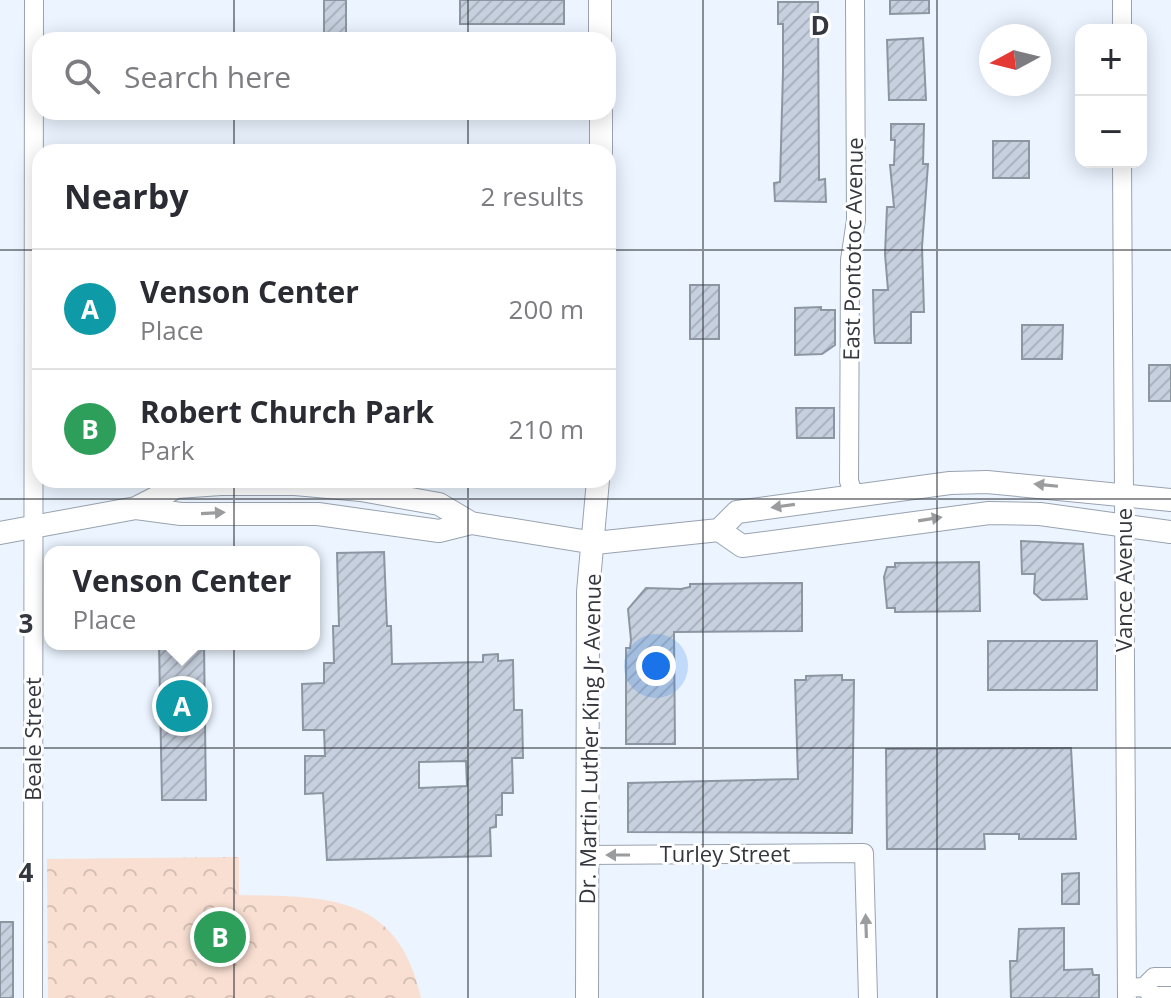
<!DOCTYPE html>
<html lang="en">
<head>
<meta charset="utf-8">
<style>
	:root { --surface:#fff; --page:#f7f7f7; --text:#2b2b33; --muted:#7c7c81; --line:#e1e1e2; --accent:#111827 }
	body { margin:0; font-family:"Open Sans",sans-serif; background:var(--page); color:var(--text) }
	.controls { position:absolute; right:24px; top:24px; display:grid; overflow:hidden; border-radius:16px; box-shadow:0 4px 20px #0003 }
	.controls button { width:72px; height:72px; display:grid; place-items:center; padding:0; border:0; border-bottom:2px solid var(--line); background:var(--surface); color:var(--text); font:40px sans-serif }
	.compass { position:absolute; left:979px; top:24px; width:72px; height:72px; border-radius:50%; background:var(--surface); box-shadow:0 4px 20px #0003; rotate:263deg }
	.you { position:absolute; left:656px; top:666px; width:28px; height:28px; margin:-20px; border:6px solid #fff; border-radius:50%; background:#1a73e8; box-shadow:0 0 0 12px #1a73e833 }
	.badge { display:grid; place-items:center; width:52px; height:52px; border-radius:50%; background:var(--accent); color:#fff; font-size:26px; font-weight:700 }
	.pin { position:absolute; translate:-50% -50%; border:4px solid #fff; box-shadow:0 2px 8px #0006 }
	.popup { position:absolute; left:44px; top:546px; width:276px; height:104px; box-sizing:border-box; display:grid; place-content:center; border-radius:16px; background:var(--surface); filter:drop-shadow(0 2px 6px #0005); font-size:26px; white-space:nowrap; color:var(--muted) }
	.popup b { font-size:30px; color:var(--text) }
	.popup::after { content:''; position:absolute; left:50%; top:100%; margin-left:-16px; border:16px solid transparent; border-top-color:var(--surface) }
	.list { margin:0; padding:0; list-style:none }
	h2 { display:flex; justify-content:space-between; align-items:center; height:104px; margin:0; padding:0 32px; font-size:34px }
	h2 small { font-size:26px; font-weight:400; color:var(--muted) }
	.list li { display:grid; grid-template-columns:52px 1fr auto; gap:24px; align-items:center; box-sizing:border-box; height:120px; padding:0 32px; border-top:2px solid var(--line) }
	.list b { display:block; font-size:30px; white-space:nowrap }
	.list p { margin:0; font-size:26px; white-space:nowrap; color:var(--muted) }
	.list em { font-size:26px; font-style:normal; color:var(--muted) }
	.icon { flex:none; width:44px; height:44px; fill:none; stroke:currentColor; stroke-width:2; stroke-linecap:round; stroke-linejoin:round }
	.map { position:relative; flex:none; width:1171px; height:998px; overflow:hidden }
	.search { position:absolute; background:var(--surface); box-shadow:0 4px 20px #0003; left:32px; top:32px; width:584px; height:88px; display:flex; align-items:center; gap:20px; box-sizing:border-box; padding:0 28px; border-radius:24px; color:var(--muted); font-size:30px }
	.panel { position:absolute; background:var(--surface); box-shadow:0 4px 20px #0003; left:32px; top:144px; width:584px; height:344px; border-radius:24px }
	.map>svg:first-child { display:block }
	.park { fill:url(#park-crowns) }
	.building { fill:url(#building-hatch); stroke:#8c96a2; stroke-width:2; fill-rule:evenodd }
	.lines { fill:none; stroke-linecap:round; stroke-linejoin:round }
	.minor-casing { stroke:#99a3b0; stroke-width:20 }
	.major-casing { stroke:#99a3b0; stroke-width:24 }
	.minor { stroke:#fff; stroke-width:18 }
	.major { stroke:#fff; stroke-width:22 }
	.oneway { fill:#9a9c9e }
	.grid { fill:none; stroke:#34383e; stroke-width:2; stroke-opacity:0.55 }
	.labels { text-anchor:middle; stroke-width:6; stroke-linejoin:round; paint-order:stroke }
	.street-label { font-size:22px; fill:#34383e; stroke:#fff }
	.grid-label { font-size:26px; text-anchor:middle; font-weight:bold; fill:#34383e; stroke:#fff; stroke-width:6; stroke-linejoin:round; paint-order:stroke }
</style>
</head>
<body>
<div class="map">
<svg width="1171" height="998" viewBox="0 0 1171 998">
	<defs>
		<pattern id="park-crowns" width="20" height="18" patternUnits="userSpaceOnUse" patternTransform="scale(2)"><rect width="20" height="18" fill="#f9dfd2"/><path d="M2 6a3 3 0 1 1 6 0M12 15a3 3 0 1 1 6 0" fill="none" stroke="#d6c0b5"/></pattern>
		<pattern id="building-hatch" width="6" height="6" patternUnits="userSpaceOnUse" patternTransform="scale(2)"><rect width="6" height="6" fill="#c6d0de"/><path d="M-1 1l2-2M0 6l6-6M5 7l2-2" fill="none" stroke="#abb3c0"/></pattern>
	</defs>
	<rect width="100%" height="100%" fill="#ebf4ff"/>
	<path class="park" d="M239,857V895C326,897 398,893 421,998H48L47,859Z"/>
	<path class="building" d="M324,0H346V40H324Z
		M460,0H564V24H460Z
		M890,0H929V13L890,14Z
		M778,2H818L819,180L825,179L826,202L775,201L774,183L780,182L783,72V24H778Z
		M923,38L926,100H889L887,40Z
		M891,124H924L923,164H928L922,247L924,312H911V343H875L874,333L873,290H888L885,254L887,207H894L890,165H894L895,140H891Z
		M993,141H1029V178H993Z
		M690,285H719V339H690Z
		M821,307V310H835V345L822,354L795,355V308Z
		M1022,325H1063L1062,359H1022Z
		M1149,365H1171V401H1149Z
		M796,408H834V438H797Z
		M1021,541L1083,544L1087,599L1042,600L1034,593L1035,574H1022Z
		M384,552L387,626H391L392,664L483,662V655L498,654V661L513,660L514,710H522L523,758H512L513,793H502V815H496V827L490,828L491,856L327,860L323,793L305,794V756H325L324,730H303L302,684L324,683V663H334L333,626H339L337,553ZM466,761L467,786L419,788V762Z
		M979,562L980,611L895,612V608H887L884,577L887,567H895V563Z
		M802,583V631L674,632L675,744H626V648H630L631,640L628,609L646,588L681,589L690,587V584Z
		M988,641H1097V690H988Z
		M159,644H204L206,800H162Z
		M842,675V680H854L852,833L628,832V783L798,779L795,680H806V676Z
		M1071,748L1076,839H1019V834H984L985,849H887L886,749Z
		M1079,873V904H1062V874Z
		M0,922H13V998H0Z
		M1064,928V970L1092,969L1093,975H1099V998H1011L1010,961H1017L1019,929Z"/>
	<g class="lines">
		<defs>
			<path id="minor" d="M1122,0V30
				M1122,162L1127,998
				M854,496L849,481L850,260L856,220L855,0
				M586,855L864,853L868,998
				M1144,987L1153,996H1171
				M1127,988L1144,987L1154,977H1171
				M33,998L34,0"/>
			<path id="major" d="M600,0V40
				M601,112V152
				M136,508L181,514H318L439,531L471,523
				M719,530L742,546L989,513L1040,514L1171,532
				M0,533L136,508L177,487L221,484H295L361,490L439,504L471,523L595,543L719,530L737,512L950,483L987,482L1171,500
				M587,998L588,592L598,480"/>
		</defs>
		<use href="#minor" class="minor-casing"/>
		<use href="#major" class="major-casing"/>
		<use href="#minor" class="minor"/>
		<use href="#major" class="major"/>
	</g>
	<defs><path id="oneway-solid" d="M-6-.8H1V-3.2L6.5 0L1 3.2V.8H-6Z" transform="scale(2)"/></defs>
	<g class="oneway">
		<use href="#oneway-solid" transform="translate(1046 485) rotate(-174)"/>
		<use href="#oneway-solid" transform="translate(783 506) rotate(172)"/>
		<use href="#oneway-solid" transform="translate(213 513) rotate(-3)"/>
		<use href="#oneway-solid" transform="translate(930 519) rotate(-9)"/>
		<use href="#oneway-solid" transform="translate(618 855) rotate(180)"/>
		<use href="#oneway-solid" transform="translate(866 926) rotate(-92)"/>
	</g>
	<path class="grid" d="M234,0V40M468,0V40M703,0V998M937,0V998M234,112V152M468,112V152M0,250H40M608,250H1171M234,480V998M468,480V998M0,499H1171M0,748H1171"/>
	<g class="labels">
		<g class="street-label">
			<text transform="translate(853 249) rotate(-89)" y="8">East Pontotoc Avenue</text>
			<text transform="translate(1124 580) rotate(-90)" y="8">Vance Avenue</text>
			<text transform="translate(33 739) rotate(-90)" y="8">Beale Street</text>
			<text transform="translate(590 739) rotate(-89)" y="8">Dr. Martin Luther King Jr Avenue</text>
			<text x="725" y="862">Turley Street</text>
		</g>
	</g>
	<g class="grid-label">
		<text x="820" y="35">D</text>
		<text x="26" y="633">3</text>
		<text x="26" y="882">4</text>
	</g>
</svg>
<div class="controls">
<button>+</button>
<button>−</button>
</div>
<svg class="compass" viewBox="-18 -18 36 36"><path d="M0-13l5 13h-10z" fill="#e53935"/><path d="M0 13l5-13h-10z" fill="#7c7c81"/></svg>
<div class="you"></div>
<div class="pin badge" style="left:182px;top:706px;background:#0f9aa8">A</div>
<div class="popup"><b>Venson Center</b>Place</div>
<div class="pin badge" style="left:220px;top:937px;background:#2e9e5b">B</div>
<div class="search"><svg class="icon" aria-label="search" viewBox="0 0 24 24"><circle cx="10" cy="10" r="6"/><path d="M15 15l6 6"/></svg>Search here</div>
<section class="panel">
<h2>Nearby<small>2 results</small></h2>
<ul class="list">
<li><span class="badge" style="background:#0f9aa8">A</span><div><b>Venson Center</b><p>Place</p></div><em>200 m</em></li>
<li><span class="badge" style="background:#2e9e5b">B</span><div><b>Robert Church Park</b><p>Park</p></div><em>210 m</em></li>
</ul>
</section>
</div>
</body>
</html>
